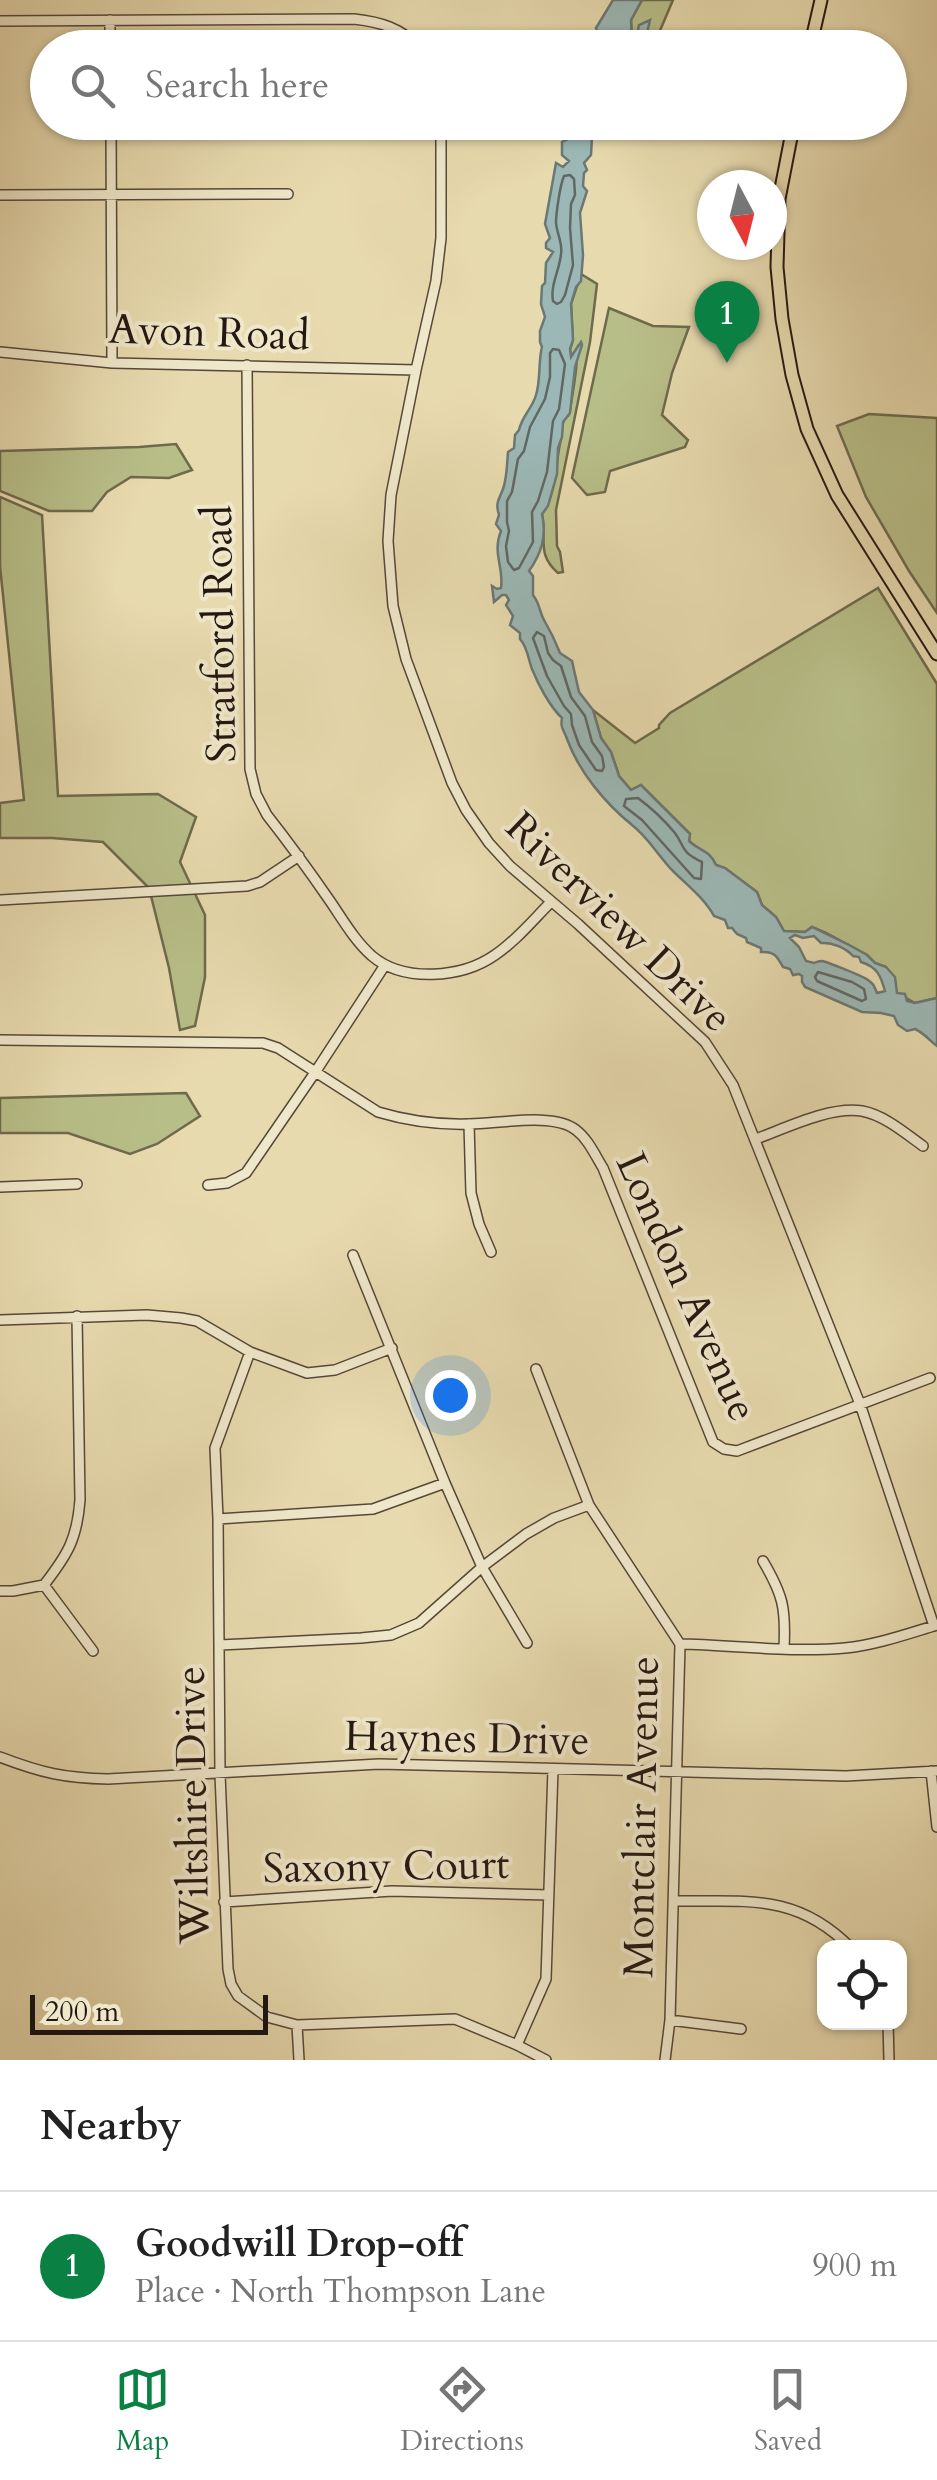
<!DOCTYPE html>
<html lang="en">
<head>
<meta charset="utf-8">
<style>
	:root { --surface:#fff; --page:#f6f6f6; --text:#222; --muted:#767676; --line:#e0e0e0; --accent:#0b8043 }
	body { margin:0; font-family:Cardo,serif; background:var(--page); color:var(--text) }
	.controls { position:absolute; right:30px; bottom:30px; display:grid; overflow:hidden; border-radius:20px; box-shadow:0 2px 8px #0004 }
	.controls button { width:90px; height:90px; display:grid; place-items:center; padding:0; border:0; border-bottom:2px solid var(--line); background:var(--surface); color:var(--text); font:50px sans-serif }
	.compass { position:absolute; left:697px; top:170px; width:90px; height:90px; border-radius:50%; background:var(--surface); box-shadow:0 2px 8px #0004; rotate:173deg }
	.scale { position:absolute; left:30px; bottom:25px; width:238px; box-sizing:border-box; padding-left:10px; border:5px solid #251711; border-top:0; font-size:28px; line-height:35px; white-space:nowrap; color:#251711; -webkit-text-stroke:8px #efe7ca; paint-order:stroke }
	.you { position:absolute; left:450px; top:1395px; width:35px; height:35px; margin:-25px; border:8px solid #fff; border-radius:50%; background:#1a73e8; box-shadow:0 0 0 15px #1a73e833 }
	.badge { display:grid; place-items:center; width:65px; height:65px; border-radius:50%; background:var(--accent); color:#fff; font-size:32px; font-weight:700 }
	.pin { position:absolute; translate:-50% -82px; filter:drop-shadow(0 2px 5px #0008) }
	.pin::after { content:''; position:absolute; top:52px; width:35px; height:30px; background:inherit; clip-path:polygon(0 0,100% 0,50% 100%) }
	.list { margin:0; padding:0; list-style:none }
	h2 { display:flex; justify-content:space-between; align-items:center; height:130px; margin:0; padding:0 40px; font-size:42px }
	h2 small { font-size:32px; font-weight:400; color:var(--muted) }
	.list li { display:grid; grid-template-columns:65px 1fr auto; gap:30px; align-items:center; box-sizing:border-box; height:150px; padding:0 40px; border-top:2px solid var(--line) }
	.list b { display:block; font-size:38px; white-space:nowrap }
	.list p { margin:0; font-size:32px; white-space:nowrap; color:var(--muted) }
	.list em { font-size:32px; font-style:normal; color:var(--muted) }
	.icon { flex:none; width:55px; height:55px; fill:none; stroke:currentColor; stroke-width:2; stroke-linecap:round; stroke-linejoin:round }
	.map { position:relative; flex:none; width:937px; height:2060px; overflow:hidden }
	.search { position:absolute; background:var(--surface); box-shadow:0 2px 8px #0004; left:30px; right:30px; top:30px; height:110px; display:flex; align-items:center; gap:25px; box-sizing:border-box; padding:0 35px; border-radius:55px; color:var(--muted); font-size:38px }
	.sheet { height:280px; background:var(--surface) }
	nav { display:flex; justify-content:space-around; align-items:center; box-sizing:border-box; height:140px; border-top:2px solid var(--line); background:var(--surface); font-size:28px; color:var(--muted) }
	nav a { display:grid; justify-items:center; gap:5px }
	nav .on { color:var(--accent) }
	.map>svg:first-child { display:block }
	.green { fill:#b8be88; stroke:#6e6a4c; stroke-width:2.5 }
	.water { fill:#9cb8b6; stroke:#6c7874; stroke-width:2.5; fill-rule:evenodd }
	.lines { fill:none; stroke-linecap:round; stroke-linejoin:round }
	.shore { stroke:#606864; stroke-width:2.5 }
	.minor-casing { stroke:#564838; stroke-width:12 }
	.major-casing { stroke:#251711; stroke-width:15 }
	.minor { stroke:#efe7ca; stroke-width:9 }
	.major { stroke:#e7daae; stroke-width:11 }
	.labels { text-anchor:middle; stroke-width:8; stroke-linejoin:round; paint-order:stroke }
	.street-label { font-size:42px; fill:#251711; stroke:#efe7ca }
</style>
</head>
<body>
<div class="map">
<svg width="937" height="2060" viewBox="0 0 937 2060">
	<rect width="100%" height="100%" fill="#e7daae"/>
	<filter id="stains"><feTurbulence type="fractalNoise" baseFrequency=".002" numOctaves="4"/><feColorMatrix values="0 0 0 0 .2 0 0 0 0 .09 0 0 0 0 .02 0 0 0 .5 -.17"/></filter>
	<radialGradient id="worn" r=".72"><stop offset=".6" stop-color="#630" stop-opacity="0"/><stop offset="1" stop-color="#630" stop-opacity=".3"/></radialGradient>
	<path class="green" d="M642,0H673L653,47H639L648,24L632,46L631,20Z
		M581,274L597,284L590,342L556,510L557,546L560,552L563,572L558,573C536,554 547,539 542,514C557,493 555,463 561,439C563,434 561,428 563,423C567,410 567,423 570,410C573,390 578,367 577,348L571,358L570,349L573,340L571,304Z
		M609,308L653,326L689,327L672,373L662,415L688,440L685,447L610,471L605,492L587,495L572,478Z
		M869,414L937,418V613L909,571L866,497L837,426Z
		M176,444L192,470L169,478L131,477L107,492L92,511H49L0,491V451L139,447Z
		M0,497L42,515L58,796L158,794L196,817L180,862L205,915V977L195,1026L180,1030L169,968L149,888L103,842L52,838H0V803L24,800L0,566Z
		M878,588L937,684V998L915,1003L897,993L886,967L875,963L867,955L826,933L812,927L805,932L784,931L776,917L762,905L757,892L725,868L716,865C710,851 699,851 689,841L690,834L641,785L631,790L619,776L611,752L601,738L593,710L635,743L659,728V725L670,713Z
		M186,1093L200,1116L157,1144L130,1154L68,1133H0V1098Z"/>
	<path class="water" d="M613,0H642L631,20L632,45L636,40L639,25L650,20L647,33L643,37L639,47H595L600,41L596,28Z
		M576,122H607L608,123H596L597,133L592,137L591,155L584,163L587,170L584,173L583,186L587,191L580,213L583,255L581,281L576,287L571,304L573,340L570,349L571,357L581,342L582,345L575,367L570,413L563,422L562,437L558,448L557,474L548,506L542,514C547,537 541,554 529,571L533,576V595C540,604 539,611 544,620C551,632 555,640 560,653L572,661L579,692L593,710L601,738L611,752L619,776L631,790L641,785L690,834L689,841C700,852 709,849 716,865L725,868L757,892L762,905L776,917L784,931L805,932L812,927L851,946L867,955L875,963L886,967L895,977L897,993L905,994L907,1001L915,1003L937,998V1046C929,1040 924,1033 915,1029L907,1031L898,1025L894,1016L881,1013L862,1012L805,987L802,982V976L799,974L793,975L790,969L783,967C777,956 774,951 761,952V948L747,942L746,938L737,934L732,928H728L725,920L714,916C705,899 687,885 673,871C659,857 648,837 632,825C605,803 579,772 567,739C564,730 560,728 562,718C550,707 538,684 532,669C528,659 528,648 520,639V633L510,625L513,616L506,605L509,600L506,595H502L494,602L492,586L497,589L501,588C504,567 492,553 501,531L496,524L499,515C495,502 499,500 503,489C507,478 507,464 508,452L514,448L515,435L519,430C522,416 532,409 536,395C541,379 538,362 542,347L540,342V331L545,317L541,304L542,286L545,283L546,263L553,252L546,248V243L550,238L545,224L556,163L563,167L569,161L562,155V142L568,139L572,125ZM795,935L803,938L814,936L821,943C832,942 846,948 853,956L859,957L861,962C878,967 881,977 885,991L877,993C874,986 874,984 868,980C863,976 827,962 822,961C819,961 817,962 814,963L806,961L799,947L790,938Z"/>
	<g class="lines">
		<path class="shore" d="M570,175L574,179L575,195L571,204L570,228L573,265L565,295L561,302L557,304L553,301C550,285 560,269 561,254C563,244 557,234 556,223C556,214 560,185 564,176Z
			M553,349L559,350L565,364L559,409L553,421L547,472L538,501L532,512L533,542L519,568L514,570L508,562L506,546L509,531L507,522V501L512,492L518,459L524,451L530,427L545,399L550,377V353Z
			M537,632L544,636L548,653L553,660L561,666L571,697L585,716L592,742L602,756L604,767L602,771L596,770L579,745L572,725L571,714L564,706L547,676L533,638Z
			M638,798C650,807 665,821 675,833C686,849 681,852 702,862L701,879L694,878L642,820L624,806L626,799Z
			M818,972L852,982L864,989L866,999L862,1001L817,981L815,977Z"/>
		<defs>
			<path id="minor" d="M110,20V48
				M0,21L354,19C381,22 401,28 420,48
				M111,122L112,363
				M441,122V238L436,281L416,370L391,495L388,541L393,606L406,659L452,783L466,810L489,843L510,866L578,924L705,1042L733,1085L860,1404L934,1626
				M0,195L288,194
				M0,352L112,363L416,370
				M247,365L250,769L256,794L267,815C289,843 310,872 330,901C343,920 355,941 372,956C404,983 462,978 495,955C516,941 533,920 551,902
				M0,900L247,886L260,882L299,856
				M0,1040L263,1043L278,1048L378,1112C408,1121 439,1125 470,1124C497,1124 554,1112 576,1130C588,1139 595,1155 603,1168L713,1442L724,1449L737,1451L930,1378
				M469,1124L471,1193L479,1224L491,1252
				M756,1139C786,1128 830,1106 862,1111C884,1115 905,1133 923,1146
				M208,1185L227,1183L246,1173L316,1071L385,965
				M0,1187L77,1184
				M353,1255L445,1483L482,1567L527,1643
				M0,1320L147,1315L181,1318L197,1321L250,1352L307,1373L335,1370L392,1348
				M250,1352L215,1448L218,1519L220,1774L228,1969L231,1984L238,1996L267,2017L297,2025L455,2019L517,2045L546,2060
				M536,1369L589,1505L680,1644L670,2020L665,2060
				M218,1519L373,1509L445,1483
				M763,1561C783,1595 786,1608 784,1648
				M44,1585L93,1651
				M0,1591H13L44,1585C68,1554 77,1539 80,1500L77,1316
				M680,1644C734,1645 791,1653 845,1648C876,1645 907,1634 937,1625
				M220,1645L361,1638L391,1635L419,1623L482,1567L526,1534L554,1518L589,1505
				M0,1757C42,1773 64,1778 108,1779L379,1764L846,1776L937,1771
				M931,1771L937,1827
				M674,1901C745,1902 796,1892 851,1948
				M224,1902L392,1891L549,1895
				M670,2020L741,2029
				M888,2022L889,2060
				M297,2025L299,2060
				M517,2045L546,1979L553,1769"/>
			<path id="major" d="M810,48L821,0
				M794,122L779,199L777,267L782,319L792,375L807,429L837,495L937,654"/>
		</defs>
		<use href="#minor" class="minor-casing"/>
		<use href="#major" class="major-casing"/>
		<use href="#minor" class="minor"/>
		<use href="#major" class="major"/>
	</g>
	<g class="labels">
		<g class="street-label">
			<text transform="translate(209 331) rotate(2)" y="15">Avon Road</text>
			<text transform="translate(218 634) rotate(-91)" y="15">Stratford Road</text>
			<text transform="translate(620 921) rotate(44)" y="15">Riverview Drive</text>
			<text transform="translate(688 1286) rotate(66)" y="15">London Avenue</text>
			<text transform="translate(467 1737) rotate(1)" y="15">Haynes Drive</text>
			<text transform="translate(191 1805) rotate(-91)" y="15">Wiltshire Drive</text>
			<text transform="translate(640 1817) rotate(-89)" y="15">Montclair Avenue</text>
			<text transform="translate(386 1865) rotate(-1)" y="15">Saxony Court</text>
		</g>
	</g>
	<rect width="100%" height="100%" filter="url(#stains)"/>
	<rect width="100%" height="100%" fill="url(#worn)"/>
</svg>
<div class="controls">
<button><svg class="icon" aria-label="locate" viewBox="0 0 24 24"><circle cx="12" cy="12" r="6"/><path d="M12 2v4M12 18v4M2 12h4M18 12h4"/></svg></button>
</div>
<svg class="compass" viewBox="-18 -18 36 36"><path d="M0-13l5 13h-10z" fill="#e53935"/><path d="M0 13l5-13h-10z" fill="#767676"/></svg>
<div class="scale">200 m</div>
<div class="you"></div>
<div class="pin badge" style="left:727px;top:363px">1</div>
<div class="search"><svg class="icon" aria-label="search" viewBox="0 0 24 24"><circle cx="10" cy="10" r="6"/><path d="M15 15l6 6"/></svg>Search here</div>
</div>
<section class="sheet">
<h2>Nearby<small></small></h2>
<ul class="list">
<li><span class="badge">1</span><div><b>Goodwill Drop-off</b><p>Place · North Thompson Lane</p></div><em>900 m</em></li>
</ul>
</section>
<nav>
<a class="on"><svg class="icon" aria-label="map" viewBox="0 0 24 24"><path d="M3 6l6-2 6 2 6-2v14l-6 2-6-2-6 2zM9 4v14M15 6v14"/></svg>Map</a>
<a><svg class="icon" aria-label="directions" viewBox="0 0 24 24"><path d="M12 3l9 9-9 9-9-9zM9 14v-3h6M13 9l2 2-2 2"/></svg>Directions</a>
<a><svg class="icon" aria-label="saved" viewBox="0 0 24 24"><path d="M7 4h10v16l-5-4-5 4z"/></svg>Saved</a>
</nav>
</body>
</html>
